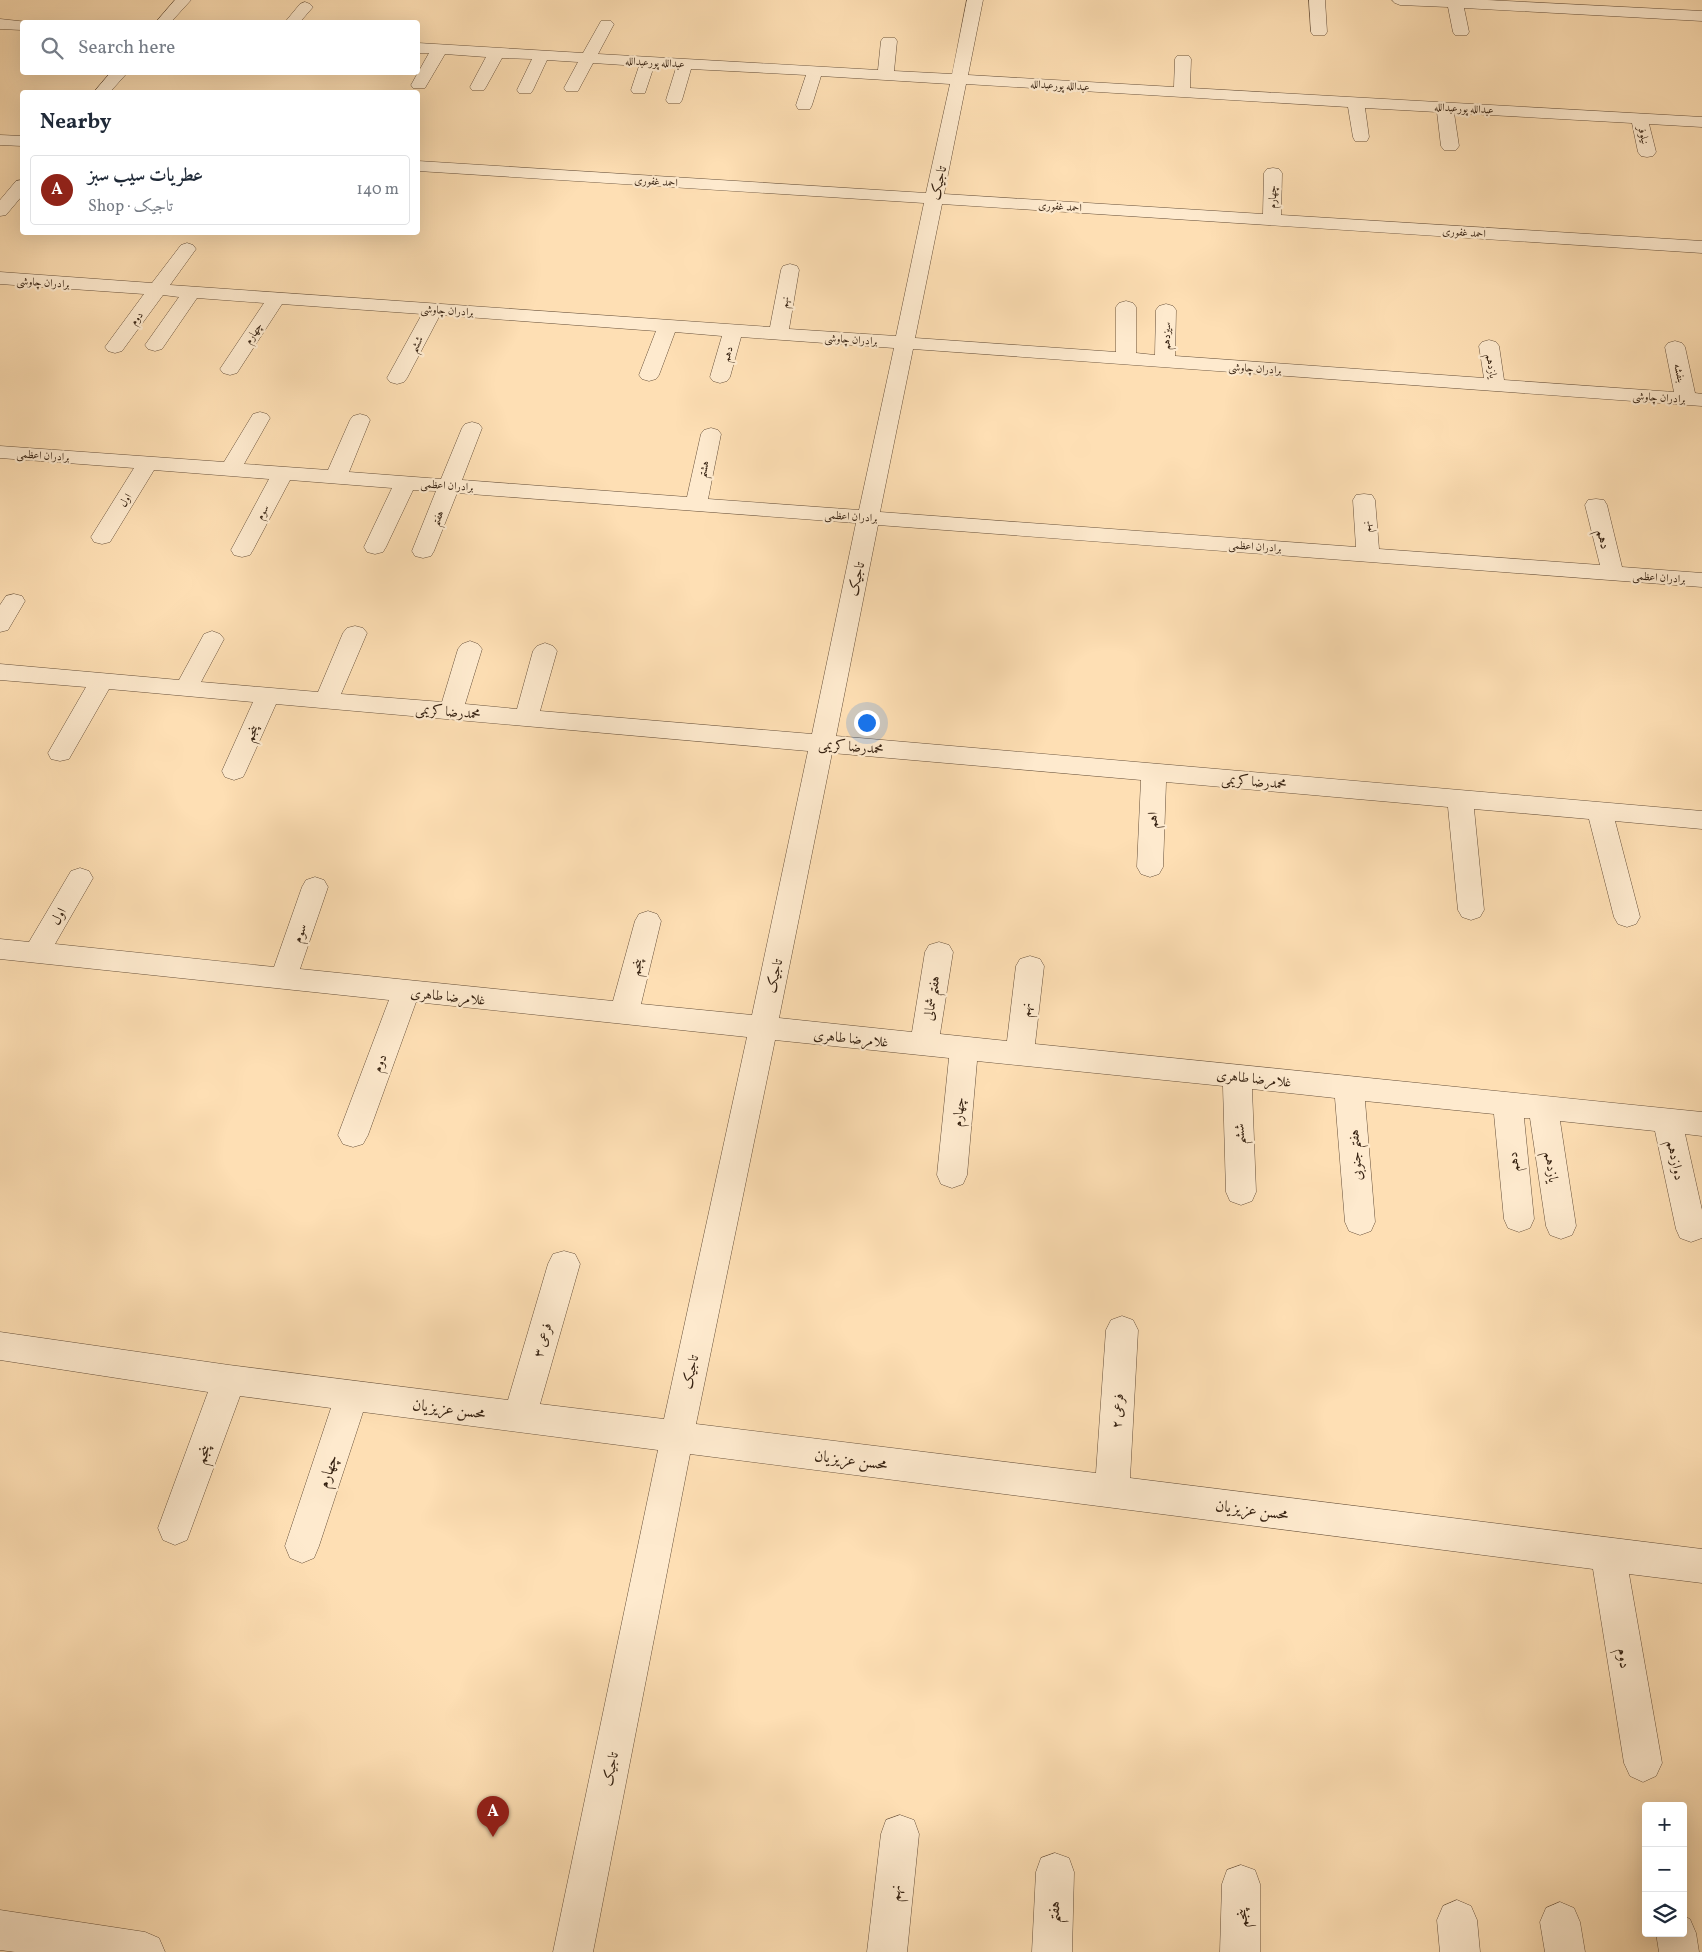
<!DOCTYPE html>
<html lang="en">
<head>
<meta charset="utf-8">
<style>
	:root { --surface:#fff; --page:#f6f6f7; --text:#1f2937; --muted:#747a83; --line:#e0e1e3; --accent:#8f2418 }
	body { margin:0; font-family:Vollkorn,Amiri,serif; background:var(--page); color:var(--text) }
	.controls { position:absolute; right:15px; bottom:15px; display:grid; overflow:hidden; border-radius:5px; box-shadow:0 5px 20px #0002 }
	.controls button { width:45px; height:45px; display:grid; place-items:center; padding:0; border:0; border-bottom:1px solid var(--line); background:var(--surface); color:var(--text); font:25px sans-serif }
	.you { position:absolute; left:866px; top:722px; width:18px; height:18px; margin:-12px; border:4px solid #fff; border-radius:50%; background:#1a73e8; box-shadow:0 0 0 8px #1a73e833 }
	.badge { display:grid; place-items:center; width:32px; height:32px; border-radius:50%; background:var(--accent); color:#fff; font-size:16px; font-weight:700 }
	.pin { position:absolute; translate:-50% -41px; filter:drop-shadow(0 1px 2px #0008) }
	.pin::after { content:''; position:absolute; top:26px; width:18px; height:15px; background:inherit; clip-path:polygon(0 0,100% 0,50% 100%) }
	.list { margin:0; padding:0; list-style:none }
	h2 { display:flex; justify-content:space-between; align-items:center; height:65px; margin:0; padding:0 20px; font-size:21px }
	h2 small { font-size:16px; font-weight:400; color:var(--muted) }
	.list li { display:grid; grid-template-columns:32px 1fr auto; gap:15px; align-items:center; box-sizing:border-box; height:70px; margin:0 10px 10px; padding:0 10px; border:1px solid var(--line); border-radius:5px }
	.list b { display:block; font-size:19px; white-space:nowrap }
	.list p { margin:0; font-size:16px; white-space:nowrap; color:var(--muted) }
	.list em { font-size:16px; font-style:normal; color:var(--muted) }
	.icon { flex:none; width:28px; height:28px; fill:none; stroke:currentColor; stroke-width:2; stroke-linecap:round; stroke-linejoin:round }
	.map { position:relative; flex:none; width:1702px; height:1952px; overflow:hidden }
	.search { position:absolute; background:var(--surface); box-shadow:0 5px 20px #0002; left:20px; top:20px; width:400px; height:55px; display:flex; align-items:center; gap:12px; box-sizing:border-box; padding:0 18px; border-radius:5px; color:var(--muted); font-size:19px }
	.panel { position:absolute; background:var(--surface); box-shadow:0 5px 20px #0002; left:20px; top:90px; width:400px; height:145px; border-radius:5px }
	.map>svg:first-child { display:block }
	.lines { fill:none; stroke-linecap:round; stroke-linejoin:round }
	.minor-casing { stroke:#67503a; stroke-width:1 }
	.tertiary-casing { stroke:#67503a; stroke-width:1 }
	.minor { fill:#feeace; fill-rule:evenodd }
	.tertiary { fill:#feeace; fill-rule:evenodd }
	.labels { text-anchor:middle; stroke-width:4.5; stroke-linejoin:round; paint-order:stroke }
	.far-street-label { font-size:11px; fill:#352111; stroke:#feeace }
	.street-label { font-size:14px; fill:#352111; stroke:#feeace }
	.near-street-label { font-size:16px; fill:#352111; stroke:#feeace }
</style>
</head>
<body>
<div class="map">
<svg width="1702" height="1952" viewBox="0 0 1702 1952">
	<rect width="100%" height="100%" fill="#fedfb4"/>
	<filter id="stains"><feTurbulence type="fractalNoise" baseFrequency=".004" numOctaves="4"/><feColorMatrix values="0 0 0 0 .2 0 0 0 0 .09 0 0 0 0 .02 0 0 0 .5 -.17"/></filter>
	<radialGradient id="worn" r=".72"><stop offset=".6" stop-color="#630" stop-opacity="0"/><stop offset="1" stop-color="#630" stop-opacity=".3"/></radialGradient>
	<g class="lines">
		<defs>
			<path id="minor" d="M967,0H983L968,75L1174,87L1175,59L1177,56H1189L1191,59L1190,88L1702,117V127L1649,124L1656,152L1653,156L1647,157L1641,156L1638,152L1632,123L1454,113L1459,146L1456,150H1444L1441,146L1437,112L1365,108L1369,137L1367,141H1355L1353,137L1348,107L966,84L944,194L1263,214L1264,173L1267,169L1273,168L1279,169L1282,173L1281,215L1702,241V253L942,204L915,338L1116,352V307L1119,303L1126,301L1133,303L1136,307V353L1155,355L1156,310L1159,306L1166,304L1173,306L1176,310L1175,356L1484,378L1479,346L1482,342L1489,340L1496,342L1499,346L1504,380L1674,392L1665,347L1668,343L1675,341L1682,343L1685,347L1695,393L1702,394V406L913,349L880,512L1356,547L1353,500L1356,495L1364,494L1372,495L1375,500L1379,549L1600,565L1585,505L1588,500L1596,499L1604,500L1607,505L1622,567L1702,573V587L878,525L836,736L1702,811V829L1615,821L1640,917L1636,924L1627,927L1618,924L1614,917L1589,819L1474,809L1484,910L1480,917L1471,920L1462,917L1458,910L1448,807L1166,782L1163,867L1159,874L1150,877L1141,874L1137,867L1141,780L832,753L779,1018L912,1032L925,952L929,945L939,942L949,945L953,952L940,1034L1007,1041L1016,966L1020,959L1030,956L1040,959L1044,966L1035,1044L1702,1112V1136L1685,1134L1702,1210V1238L1691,1242L1680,1238L1676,1229L1655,1131L1560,1121L1576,1226L1572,1235L1561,1239L1550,1235L1546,1226L1530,1118H1524L1534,1219L1530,1228L1519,1232L1508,1228L1504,1219L1494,1114L1365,1101L1375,1222L1371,1231L1360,1235L1349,1231L1345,1222L1335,1098L1252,1089L1256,1192L1252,1201L1241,1205L1230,1201L1226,1192L1223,1086L977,1061L967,1175L963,1184L952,1188L941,1184L937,1175L949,1058L775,1040L696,1424L1096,1473L1106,1330L1111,1320L1122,1316L1133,1320L1138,1330L1130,1478L1702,1549V1583L1629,1574L1662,1763L1656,1776L1643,1782L1630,1776L1624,1763L1593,1569L690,1454L593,1952H553L658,1450L363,1412L319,1546L314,1558L302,1563L290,1558L285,1546L331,1408L240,1396L187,1540L175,1545L163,1540L158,1528L208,1392L0,1360V1332L229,1365L508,1400L548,1264L553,1254L564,1251L575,1254L580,1264L540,1404L664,1419L747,1037L416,1002L368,1135L363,1144L353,1147L343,1144L338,1135L389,1000L0,959V939L29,942L71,871L80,868L89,871L93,878L55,944L274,967L302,887L306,880L315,877L324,880L328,887L300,969L613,1001L635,921L639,914L648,911L657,914L661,921L641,1004L752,1015L808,751L276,704L246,771L243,777L234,780L225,777L222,771L253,702L109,689L69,759L60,761L51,759L48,753L86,687L0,680V664L179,680L204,634L212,631L220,634L224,639L201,682L318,692L343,633L347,628L355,626L363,628L367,633L341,694L442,702L458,649L462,644L470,641L478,644L482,649L465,704L517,709L533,651L537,646L545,643L553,646L557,651L540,711L812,734L856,523L457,493L434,551L431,556L423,558L415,556L412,551L436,491L413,490L386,547L383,552L375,554L367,552L364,547L392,488L290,480L253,550L250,555L242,557L234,555L231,550L269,479L154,470L110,542L102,544L94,542L91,537L134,468L0,458V446L224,462L253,414L260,412L267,414L270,418L244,464L328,470L350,420L353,416L360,414L367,416L370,420L349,472L441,479L462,428L465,424L472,422L479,424L482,428L462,480L687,497L701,434L704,430L711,428L718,430L721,434L708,499L859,510L894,348L741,337L730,377L727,381L720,383L713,381L710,377L722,336L675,332L659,375L656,379L649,381L642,379L639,375L656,331L440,315L407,378L404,382L397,384L390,382L387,378L422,314L282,304L237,373L230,375L223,373L220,369L264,303L197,298L162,349L155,351L148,349L145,345L179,297L163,295L122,351L115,353L108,351L105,347L144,294L0,284V272L152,283L181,245L187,243L193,245L196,249L170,285L770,327L781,270L783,266L790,264L797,266L799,270L789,329L896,336L924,203L418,171V161L926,193L950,84L821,76L812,105L810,109H798L796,105L806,75L691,69L682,100L680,103H668L666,100L676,68L654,66L645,93H633L631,90L639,66L593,63L578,91H566L564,88L578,62L547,60L533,90L531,93H519L517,90L532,59L502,58L486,87L484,90H472L470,87L486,57L445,54L425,88H413L411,85L429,53H418V43L583,53L601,21H611L614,24L598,54L878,70L881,41L883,38H895L897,41L894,71L952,74Z
				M1309,0H1325L1327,32L1325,35H1313L1311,32Z
				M1392,0H1487L1702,11V21L1464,8L1469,32L1467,35H1455L1453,32L1448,7L1400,5L1395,3Z
				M305,2L310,4L313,7L300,22H285L300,4Z
				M0,19L28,22H22V30L0,29Z
				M0,135L22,136V146L0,145Z
				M14,594L22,596L25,601L8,630L0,632V605L6,596Z
				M900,1815L914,1820L919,1834L907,1952H867L881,1834L886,1820Z
				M1055,1853L1069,1858L1074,1872L1072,1952H1032L1036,1872L1041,1858Z
				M1241,1865L1255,1870L1260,1884V1952H1220L1222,1884L1227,1870Z
				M1457,1900L1471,1906L1477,1920L1480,1952H1440L1437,1920L1443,1906Z
				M1560,1902L1574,1908L1580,1922L1585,1952H1545L1540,1922L1546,1908Z
				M0,1910L145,1932L159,1938L165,1952H15L0,1950Z
				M1683,1916L1690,1919L1696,1933L1699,1952H1659L1656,1933H1683Z"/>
			<path id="tertiary" d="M175,0H191L171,22H156Z
				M111,72H128L110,92H94Z
				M22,180V196L6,215L0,216V200L16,181Z"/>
		</defs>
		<use href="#minor" class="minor-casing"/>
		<use href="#tertiary" class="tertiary-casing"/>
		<use href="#minor" class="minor"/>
		<use href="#tertiary" class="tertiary"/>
	</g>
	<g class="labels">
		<g class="far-street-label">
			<text transform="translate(655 62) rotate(3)" y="4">عبدالله پورعبدالله</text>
			<text transform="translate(1060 85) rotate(3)" y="4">عبدالله پورعبدالله</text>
			<text transform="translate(1464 108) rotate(3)" y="4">عبدالله پورعبدالله</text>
			<text transform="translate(1644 135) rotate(77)" y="4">نیلوفر</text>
			<text transform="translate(656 181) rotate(4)" y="4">احمد غفوری</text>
			<text transform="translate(1272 197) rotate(-89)" y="4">چهارم</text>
			<text transform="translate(1060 206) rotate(4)" y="4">احمد غفوری</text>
			<text transform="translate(1464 232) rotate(4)" y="4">احمد غفوری</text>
			<text transform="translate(43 282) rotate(4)" y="4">برادران چاوشی</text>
			<text transform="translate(784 302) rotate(-79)" y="4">نهم</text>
			<text transform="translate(447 310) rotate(4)" y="4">برادران چاوشی</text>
			<text transform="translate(136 318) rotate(-53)" y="4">دوم</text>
			<text transform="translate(253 333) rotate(-57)" y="4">چهارم</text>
			<text transform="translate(1166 336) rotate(-89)" y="4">سیزدهم</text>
			<text transform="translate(851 339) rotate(4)" y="4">برادران چاوشی</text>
			<text transform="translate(416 344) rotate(-62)" y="4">ششم</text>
			<text transform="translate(727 354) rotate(-75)" y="4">دهم</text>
			<text transform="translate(1492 366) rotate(81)" y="4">یازدهم</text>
			<text transform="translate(1255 368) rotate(4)" y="4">برادران چاوشی</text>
			<text transform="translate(1680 373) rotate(77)" y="4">بنفشه</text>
			<text transform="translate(1659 397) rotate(4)" y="4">برادران چاوشی</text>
			<text transform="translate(43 455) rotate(4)" y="4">برادران اعظمی</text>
			<text transform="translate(703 469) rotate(-78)" y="4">هشتم</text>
			<text transform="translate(447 485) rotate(4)" y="4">برادران اعظمی</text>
			<text transform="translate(125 500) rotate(-58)" y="4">اول</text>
			<text transform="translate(262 512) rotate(-62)" y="4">سوم</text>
			<text transform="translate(851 516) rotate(4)" y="4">برادران اعظمی</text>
			<text transform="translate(437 518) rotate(-68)" y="4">هفتم</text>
			<text transform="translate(1366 527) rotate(-95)" y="4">نهم</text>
			<text transform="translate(1255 546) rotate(4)" y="4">برادران اعظمی</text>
			<text transform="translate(1659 577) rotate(4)" y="4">برادران اعظمی</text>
		</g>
		<g class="street-label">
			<text transform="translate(938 183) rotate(-78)" y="5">تاجیک</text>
			<text transform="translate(1604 539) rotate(76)" y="5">دهم</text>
			<text transform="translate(856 579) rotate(-78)" y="5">تاجیک</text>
			<text transform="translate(448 711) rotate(5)" y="5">محمدرضا کریمی</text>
			<text transform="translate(251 733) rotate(-66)" y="5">پنجم</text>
			<text transform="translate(851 746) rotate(5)" y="5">محمدرضا کریمی</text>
			<text transform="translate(1254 781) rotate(5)" y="5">محمدرضا کریمی</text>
			<text transform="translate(1152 820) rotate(-88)" y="5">اهم</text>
			<text transform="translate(58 916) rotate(-60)" y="5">اول</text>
			<text transform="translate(299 933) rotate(-71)" y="5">سوم</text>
			<text transform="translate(636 967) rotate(-75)" y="5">پنجم</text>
			<text transform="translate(774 976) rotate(-78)" y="5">تاجیک</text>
			<text transform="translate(448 996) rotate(6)" y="5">غلامرضا طاهری</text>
			<text transform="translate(931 998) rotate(-81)" y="5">هفتم شمالی</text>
			<text transform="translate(1025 1010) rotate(-84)" y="5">نهم</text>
			<text transform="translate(851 1038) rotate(6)" y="5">غلامرضا طاهری</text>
			<text transform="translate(379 1063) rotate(-70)" y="5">دوم</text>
			<text transform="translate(1254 1078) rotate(6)" y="5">غلامرضا طاهری</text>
			<text transform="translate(958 1112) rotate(-85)" y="5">چهارم</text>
			<text transform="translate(1239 1134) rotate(-92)" y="5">ششم</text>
			<text transform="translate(1355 1155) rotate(-94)" y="5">هفتم جنوبی</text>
			<text transform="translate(1676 1160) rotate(78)" y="5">دوازدهم</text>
			<text transform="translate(1513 1162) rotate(-96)" y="5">دهم</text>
			<text transform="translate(1552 1167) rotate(82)" y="5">یازدهم</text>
			<text transform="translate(542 1340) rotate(-74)" y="5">فرعی ۳</text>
			<text transform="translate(690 1372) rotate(-78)" y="5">تاجیک</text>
			<text transform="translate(1117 1411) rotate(-86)" y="5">فرعی ۲</text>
			<text transform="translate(610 1769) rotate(-79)" y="5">تاجیک</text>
		</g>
		<g class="near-street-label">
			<text transform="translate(449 1408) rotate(7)" y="6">محسن عزیزیان</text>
			<text transform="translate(202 1454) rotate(-70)" y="6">پنجم</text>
			<text transform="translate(851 1459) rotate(7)" y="6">محسن عزیزیان</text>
			<text transform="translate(327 1471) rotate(-72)" y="6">چهارم</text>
			<text transform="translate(1252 1509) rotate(7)" y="6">محسن عزیزیان</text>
			<text transform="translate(1625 1658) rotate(81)" y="6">دوم</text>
			<text transform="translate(894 1893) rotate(-84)" y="6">نهم</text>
			<text transform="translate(1053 1912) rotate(-88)" y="6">هفتم</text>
			<text transform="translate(1241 1918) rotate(-90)" y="6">پنجم</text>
		</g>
	</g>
	<rect width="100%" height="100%" filter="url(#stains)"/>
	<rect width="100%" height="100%" fill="url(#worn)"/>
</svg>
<div class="controls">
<button>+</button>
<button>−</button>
<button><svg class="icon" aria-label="layers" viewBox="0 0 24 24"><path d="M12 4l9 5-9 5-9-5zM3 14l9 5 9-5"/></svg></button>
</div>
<div class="you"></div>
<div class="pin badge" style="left:493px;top:1837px">A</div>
<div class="search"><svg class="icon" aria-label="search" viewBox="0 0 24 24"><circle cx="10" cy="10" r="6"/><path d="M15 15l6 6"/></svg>Search here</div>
<section class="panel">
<h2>Nearby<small></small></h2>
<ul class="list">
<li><span class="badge">A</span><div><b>عطریات سیب سبز</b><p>Shop · تاجیک</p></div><em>140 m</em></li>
</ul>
</section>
</div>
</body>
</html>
